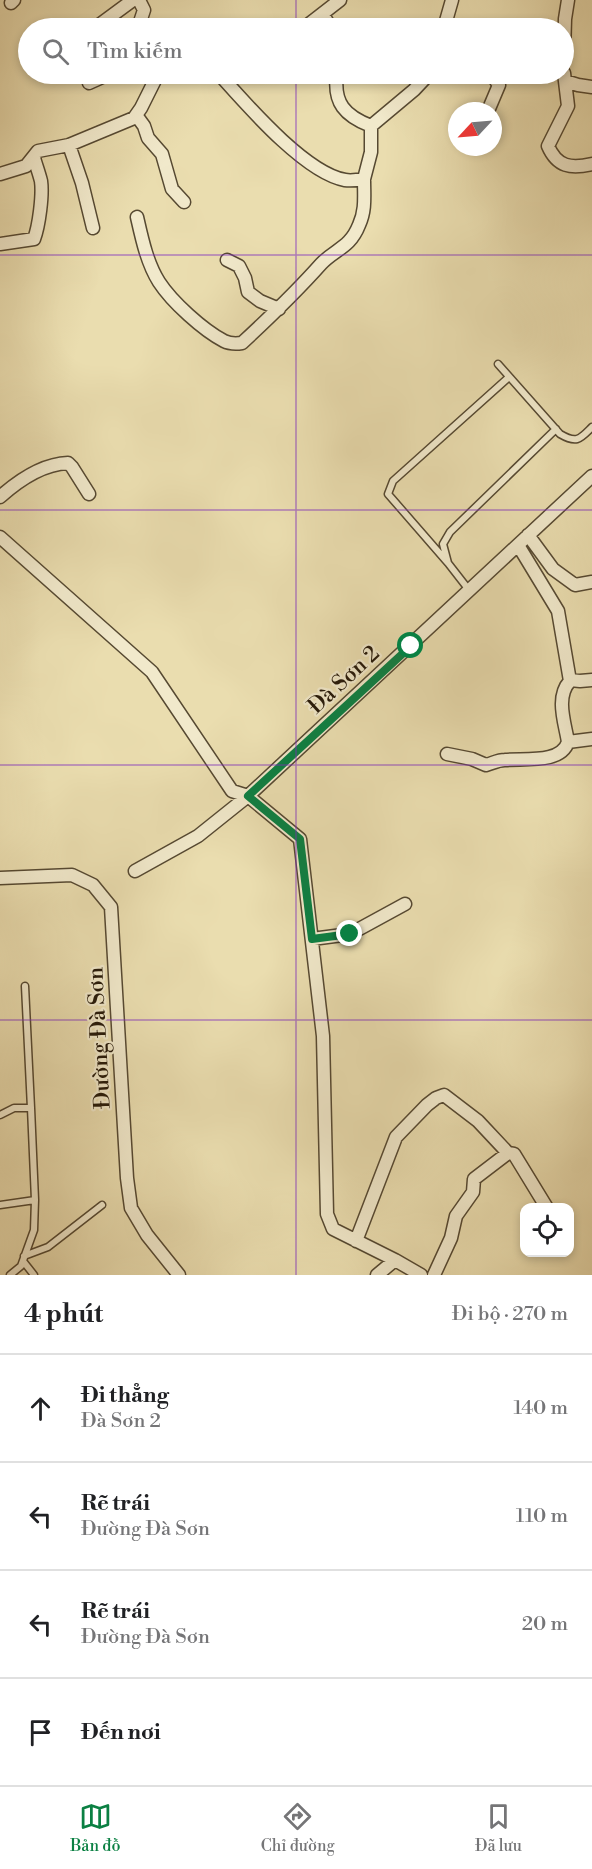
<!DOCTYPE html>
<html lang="vi">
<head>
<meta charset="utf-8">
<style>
	:root { --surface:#fff; --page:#f2f2f2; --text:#202124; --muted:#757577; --line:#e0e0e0; --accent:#0b8043 }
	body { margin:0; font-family:"Libre Bodoni",serif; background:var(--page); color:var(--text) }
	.controls { position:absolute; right:18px; bottom:18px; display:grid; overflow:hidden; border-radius:12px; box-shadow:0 3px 9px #0003 }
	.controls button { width:54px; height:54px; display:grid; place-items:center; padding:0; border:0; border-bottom:2px solid var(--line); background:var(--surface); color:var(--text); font:30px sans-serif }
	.compass { position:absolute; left:448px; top:102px; width:54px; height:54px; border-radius:50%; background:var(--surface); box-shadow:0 3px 9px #0003; rotate:244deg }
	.stop { position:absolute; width:18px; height:18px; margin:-14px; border:4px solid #0b8043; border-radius:50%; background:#fff }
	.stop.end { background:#0b8043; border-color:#fff; box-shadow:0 2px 6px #0008 }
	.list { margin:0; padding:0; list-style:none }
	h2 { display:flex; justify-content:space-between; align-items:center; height:78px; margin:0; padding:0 24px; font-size:26px }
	h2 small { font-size:20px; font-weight:400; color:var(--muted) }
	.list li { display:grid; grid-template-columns:39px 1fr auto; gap:18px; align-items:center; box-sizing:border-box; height:108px; padding:0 24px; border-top:2px solid var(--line) }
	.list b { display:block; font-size:22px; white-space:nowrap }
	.list p { margin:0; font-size:20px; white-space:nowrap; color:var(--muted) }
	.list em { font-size:20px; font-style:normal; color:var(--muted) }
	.icon { flex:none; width:33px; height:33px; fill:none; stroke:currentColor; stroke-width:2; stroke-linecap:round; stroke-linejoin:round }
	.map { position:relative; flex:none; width:592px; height:1275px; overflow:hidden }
	.search { position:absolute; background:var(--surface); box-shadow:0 3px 9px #0003; left:18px; right:18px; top:18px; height:66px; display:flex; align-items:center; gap:15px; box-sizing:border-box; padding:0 21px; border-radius:33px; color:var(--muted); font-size:22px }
	.sheet { height:510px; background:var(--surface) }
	nav { display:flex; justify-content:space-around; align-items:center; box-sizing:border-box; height:84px; border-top:2px solid var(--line); background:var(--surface); font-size:16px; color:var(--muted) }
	nav a { display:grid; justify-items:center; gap:3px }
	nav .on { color:var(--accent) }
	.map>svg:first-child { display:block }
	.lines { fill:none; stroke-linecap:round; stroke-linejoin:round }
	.service-casing { stroke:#564932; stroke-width:9 }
	.minor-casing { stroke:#564932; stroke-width:15 }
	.service { stroke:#f1e9cb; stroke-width:6 }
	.minor { stroke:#f1e9cb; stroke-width:12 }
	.route { stroke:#0b8043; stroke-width:8 }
	.grid { fill:none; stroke:#7b2cbf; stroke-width:1.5; stroke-opacity:0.55 }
	.labels { text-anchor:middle; stroke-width:4.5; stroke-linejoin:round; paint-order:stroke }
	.street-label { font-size:22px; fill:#251808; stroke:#f1e9cb }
</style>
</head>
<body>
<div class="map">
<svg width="592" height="1275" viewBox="0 0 592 1275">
	<rect width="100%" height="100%" fill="#eaddaf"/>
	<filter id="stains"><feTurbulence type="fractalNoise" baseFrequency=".00333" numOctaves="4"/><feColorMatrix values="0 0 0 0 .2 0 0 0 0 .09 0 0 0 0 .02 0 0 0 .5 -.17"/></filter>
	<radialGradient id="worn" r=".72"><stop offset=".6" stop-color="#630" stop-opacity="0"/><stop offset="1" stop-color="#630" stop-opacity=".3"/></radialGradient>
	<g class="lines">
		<defs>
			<path id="service" d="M498,364L560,434C577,444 580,439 592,427
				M448,563L388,494L393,481L509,377
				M469,590L448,563L443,544L450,532L556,429
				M25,986L31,1108
				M0,1115L14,1108H31L35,1200L34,1230L21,1266L10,1275
				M0,1205L35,1200
				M24,1256L48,1247L102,1205
				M23,1261L34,1275"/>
			<path id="minor" d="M11,3L14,0
				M323,15L331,28
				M95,28L133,0
				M138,28L144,10L139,0
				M304,28L340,0
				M444,28L452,0
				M564,52L565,19L568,0
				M564,73L568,106L548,146C557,167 571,169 592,164
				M219,74C246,104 305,173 345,180C351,181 358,180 364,179L371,152V126L414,90L429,74
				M337,74C333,103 345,116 371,126
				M485,74L494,78L499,85L488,111
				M565,81L578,85L592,87
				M89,83L109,74
				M136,115L144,126L148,138L162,154L172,189L184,202
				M69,145L82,183L93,228
				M0,174L26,166L38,151L69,145L134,118L141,108L157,76L156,74
				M137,217C142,239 147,263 159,282C172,302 203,330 224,341C230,344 235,344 242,343C269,318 296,292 321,264C335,249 350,248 359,225C366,210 364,196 364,179
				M0,244L34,239C39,226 43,195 41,181C39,173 36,165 34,158
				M227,260L239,266L245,278L248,292L260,301L279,309
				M0,497C19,480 42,464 68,463L72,467L89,494
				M528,535L553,569L575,585L592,582
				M0,537L152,672L232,791L248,796L300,839L323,1036L327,1214L333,1229L395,1260L421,1275
				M570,680L580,681L592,680
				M568,742L592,739
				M447,754L472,759L486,765C493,763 498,760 505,760C524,758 561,764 568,742C565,723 555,697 570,681L558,611L518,545
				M135,871L198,836L248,796L592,476
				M0,878L72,875L93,885L111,907L127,1178L131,1208L147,1235L179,1275
				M312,939L350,934L405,904
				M356,1241L396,1137L427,1105L436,1098L444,1095L478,1121L508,1153
				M377,1275L395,1260
				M434,1275L451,1238L456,1216L473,1192L474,1179L508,1153L514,1154L547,1208"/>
		</defs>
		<use href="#service" class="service-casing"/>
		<use href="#minor" class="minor-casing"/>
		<use href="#service" class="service"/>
		<use href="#minor" class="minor"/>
	</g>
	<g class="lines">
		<path class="route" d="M350,934L312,939L300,839L248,796L411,646"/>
	</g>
	<path class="grid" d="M296,0V28M296,74V1275M0,255H592M0,510H592M0,765H592M0,1020H592"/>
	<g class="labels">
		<g class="street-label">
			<text transform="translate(343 679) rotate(-43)" y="8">Đà Sơn 2</text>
			<text transform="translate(98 1038) rotate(-93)" y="8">Đường Đà Sơn</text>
		</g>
	</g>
	<rect width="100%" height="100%" filter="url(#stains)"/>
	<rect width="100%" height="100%" fill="url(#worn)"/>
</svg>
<div class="controls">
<button><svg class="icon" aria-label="locate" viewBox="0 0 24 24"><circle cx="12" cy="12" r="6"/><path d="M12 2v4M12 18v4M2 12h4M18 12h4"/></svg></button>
</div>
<svg class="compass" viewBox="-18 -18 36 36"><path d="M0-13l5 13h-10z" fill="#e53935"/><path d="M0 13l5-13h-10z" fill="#757577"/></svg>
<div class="stop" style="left:411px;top:646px"></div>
<div class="stop end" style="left:350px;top:934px"></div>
<div class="search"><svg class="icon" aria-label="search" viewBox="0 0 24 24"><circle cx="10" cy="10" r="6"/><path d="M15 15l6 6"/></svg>Tìm kiếm</div>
</div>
<section class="sheet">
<h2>4 phút<small>Đi bộ · 270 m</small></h2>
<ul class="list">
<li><svg class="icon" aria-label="ahead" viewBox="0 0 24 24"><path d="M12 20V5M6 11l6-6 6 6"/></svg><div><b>Đi thẳng</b><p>Đà Sơn 2</p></div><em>140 m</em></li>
<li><svg class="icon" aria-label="left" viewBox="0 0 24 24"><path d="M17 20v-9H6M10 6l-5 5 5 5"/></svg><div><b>Rẽ trái</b><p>Đường Đà Sơn</p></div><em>110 m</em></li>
<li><svg class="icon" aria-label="left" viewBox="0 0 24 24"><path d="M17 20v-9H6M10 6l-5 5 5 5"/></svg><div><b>Rẽ trái</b><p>Đường Đà Sơn</p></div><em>20 m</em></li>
<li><svg class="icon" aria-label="arrive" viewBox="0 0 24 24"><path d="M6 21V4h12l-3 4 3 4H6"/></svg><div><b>Đến nơi</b></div></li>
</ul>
</section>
<nav>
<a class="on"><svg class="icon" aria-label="map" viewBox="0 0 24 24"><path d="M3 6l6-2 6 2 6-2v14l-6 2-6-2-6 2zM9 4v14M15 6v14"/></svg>Bản đồ</a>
<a><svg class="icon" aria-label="directions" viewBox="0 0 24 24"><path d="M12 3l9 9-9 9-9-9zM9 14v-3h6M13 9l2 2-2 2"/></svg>Chỉ đường</a>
<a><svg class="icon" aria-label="saved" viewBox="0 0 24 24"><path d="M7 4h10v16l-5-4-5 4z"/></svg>Đã lưu</a>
</nav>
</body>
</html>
